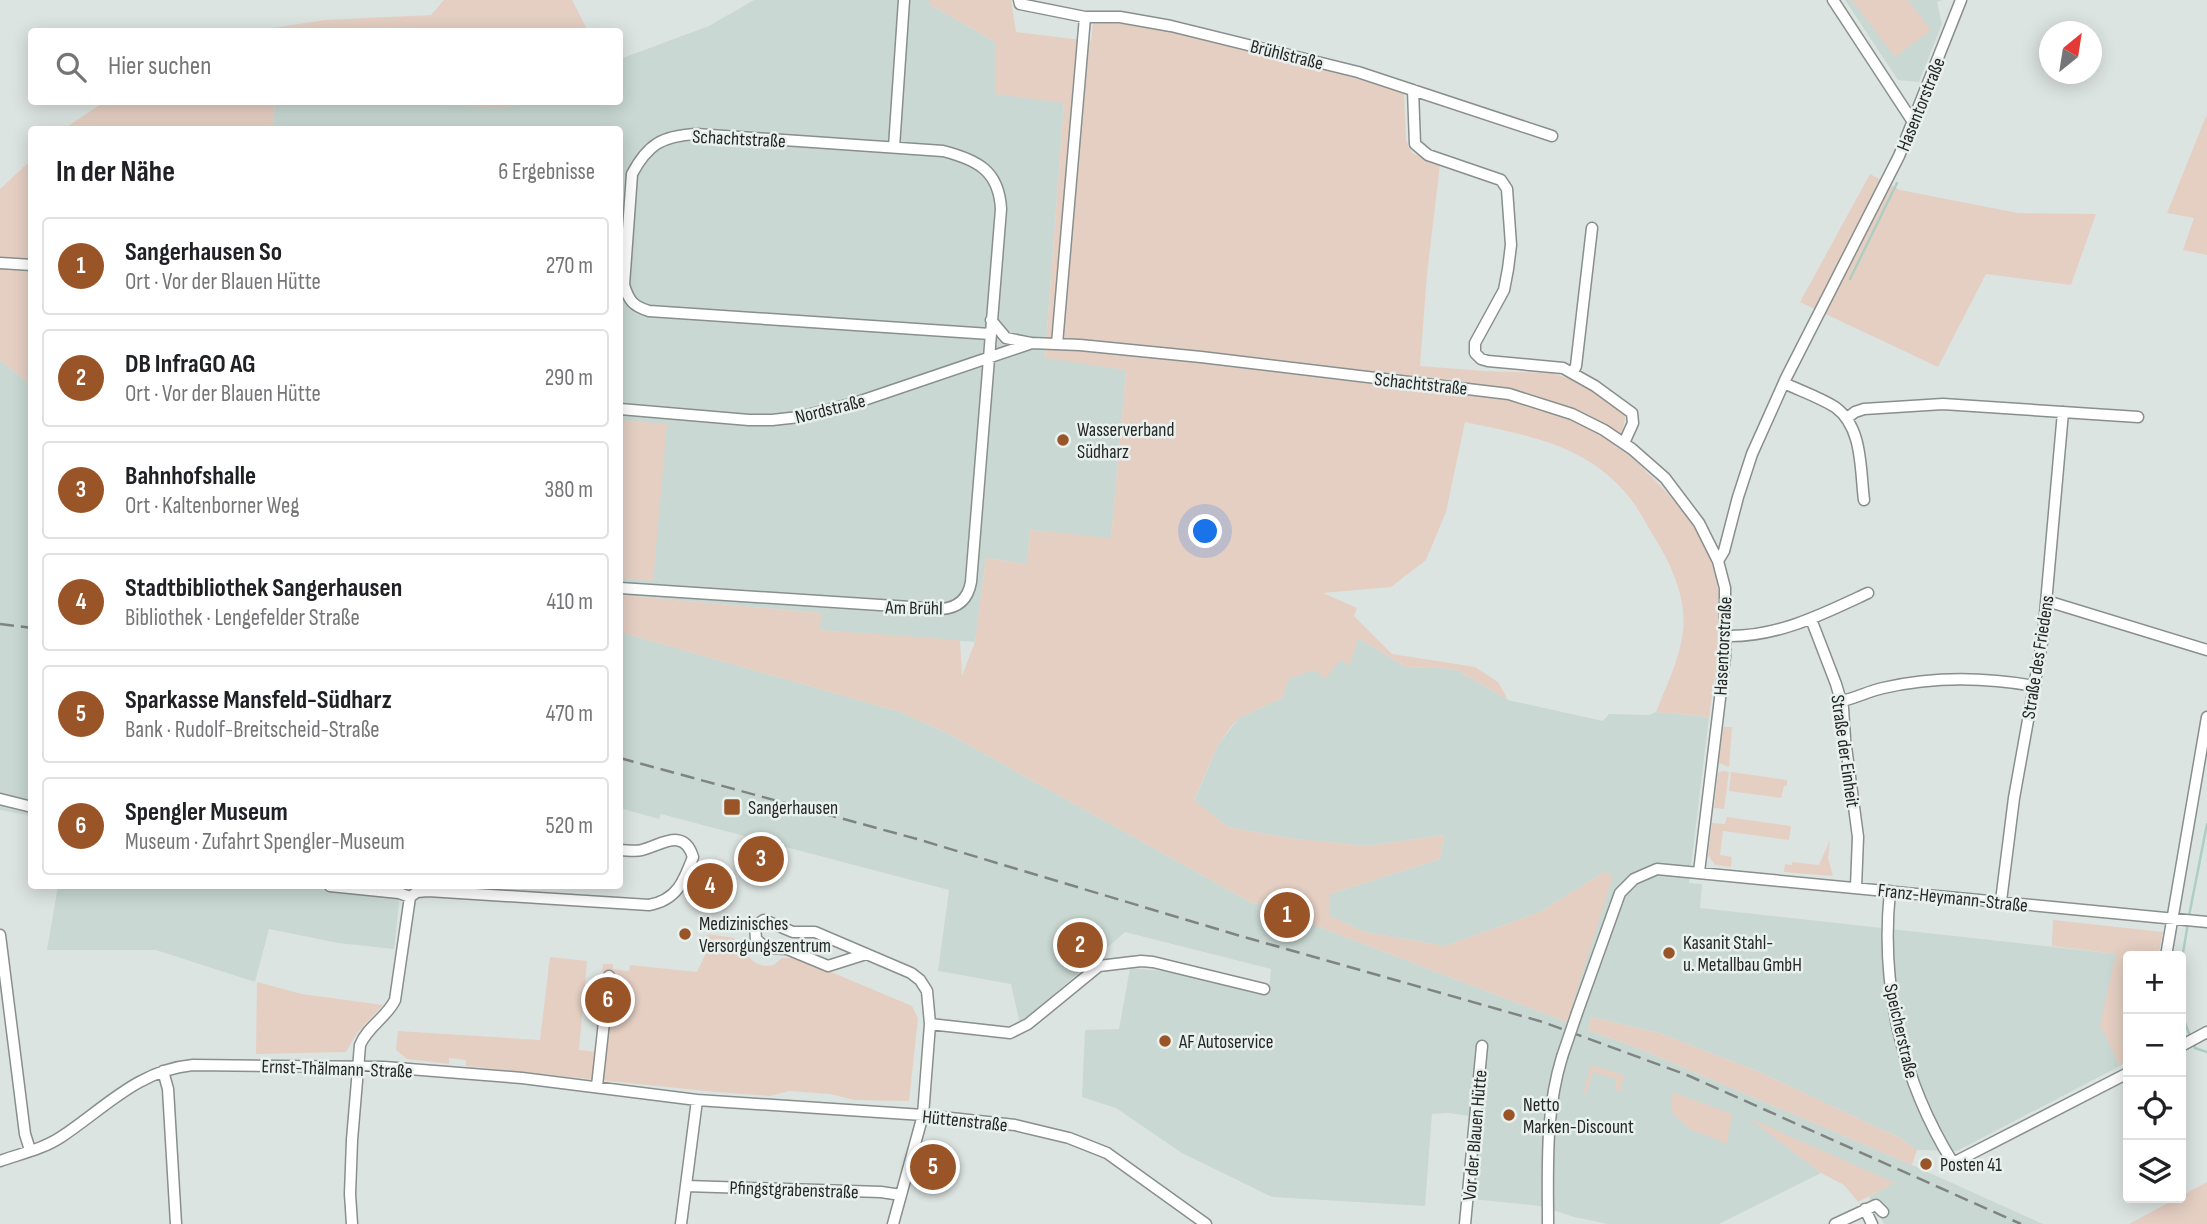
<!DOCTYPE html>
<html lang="de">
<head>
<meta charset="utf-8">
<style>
	:root { --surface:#fff; --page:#f6f6f6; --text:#202124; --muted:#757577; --line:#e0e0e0; --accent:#995428 }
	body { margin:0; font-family:"Sofia Sans Condensed",sans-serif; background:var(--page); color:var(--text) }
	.controls { position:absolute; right:21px; bottom:21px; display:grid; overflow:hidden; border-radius:7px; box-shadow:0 4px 18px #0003 }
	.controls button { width:63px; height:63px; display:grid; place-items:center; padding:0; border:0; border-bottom:2px solid var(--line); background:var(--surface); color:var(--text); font:35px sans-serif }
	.compass { position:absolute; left:2039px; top:21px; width:63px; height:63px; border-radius:50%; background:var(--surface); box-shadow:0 4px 18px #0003; rotate:30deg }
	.you { position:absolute; left:1206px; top:532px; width:24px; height:24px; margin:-18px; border:5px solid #fff; border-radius:50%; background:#1a73e8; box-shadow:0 0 0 10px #1a73e833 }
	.badge { display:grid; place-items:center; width:46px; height:46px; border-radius:50%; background:var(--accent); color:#fff; font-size:23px; font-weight:700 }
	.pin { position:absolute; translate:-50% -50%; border:4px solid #fff; box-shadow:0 2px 7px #0006 }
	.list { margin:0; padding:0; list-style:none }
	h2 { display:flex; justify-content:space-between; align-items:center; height:91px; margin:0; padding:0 28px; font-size:30px }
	h2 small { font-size:23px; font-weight:400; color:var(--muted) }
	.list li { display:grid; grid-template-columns:46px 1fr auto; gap:21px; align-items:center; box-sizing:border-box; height:98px; margin:0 14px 14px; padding:0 14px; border:2px solid var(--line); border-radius:7px }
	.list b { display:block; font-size:26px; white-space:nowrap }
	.list p { margin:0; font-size:23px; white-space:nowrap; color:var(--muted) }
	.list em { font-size:23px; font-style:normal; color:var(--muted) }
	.icon { flex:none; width:38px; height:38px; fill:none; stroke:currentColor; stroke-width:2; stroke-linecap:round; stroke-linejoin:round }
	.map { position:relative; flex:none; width:2207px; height:1224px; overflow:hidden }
	.search { position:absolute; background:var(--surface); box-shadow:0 4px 18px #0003; left:28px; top:28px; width:595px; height:77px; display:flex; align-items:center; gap:18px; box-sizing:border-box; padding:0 24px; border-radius:7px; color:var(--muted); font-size:26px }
	.panel { position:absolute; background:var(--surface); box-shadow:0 4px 18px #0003; left:28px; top:126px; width:595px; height:763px; border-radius:7px }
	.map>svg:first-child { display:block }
	.built { fill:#c9d8d2 }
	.green { fill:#e5cfc3 }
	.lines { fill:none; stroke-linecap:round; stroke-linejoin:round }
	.stream { stroke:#adcfc2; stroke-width:2.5 }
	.minor-casing { stroke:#888f8c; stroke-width:13 }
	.minor { stroke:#fff; stroke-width:10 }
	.rail { stroke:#7f8482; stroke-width:2.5; stroke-dasharray:14 7; stroke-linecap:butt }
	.minor-bridge-casing { stroke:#888f8c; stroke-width:13; stroke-linecap:butt }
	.minor-bridge { stroke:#fff; stroke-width:10 }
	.poi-dot { fill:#995428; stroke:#e9f1ee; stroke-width:2.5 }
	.labels { text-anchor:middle; stroke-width:5; stroke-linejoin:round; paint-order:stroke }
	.street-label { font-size:19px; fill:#252726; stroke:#e9f1ee }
	.poi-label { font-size:19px; fill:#252726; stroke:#e9f1ee; text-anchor:start }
</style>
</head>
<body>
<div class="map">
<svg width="2207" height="1224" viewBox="0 0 2207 1224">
	<rect width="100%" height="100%" fill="#dce4e1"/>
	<path class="built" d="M754,0H929V4L995,42V94L1064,102L1045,357L1126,370L1111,539L1030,530L1027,564L986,558L975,642L819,630L821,613L620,595V130H273L275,102H387L503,108L525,102H620V59L709,26Z
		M1845,0H1943L1937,2L1942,24L1919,82L1898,80Z
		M0,360L31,385V816L0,810Z
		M620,632L900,712L947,733L1252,903L1281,907L1319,927L1567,1022L1604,872L1540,912L1445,946L1365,932L1330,916V894L1440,859L1444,835L1366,846L1289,838L1228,827L1194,801L1218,745L1239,718L1282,698L1289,679L1340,659L1358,638L1408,668L1434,667L1457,670L1508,700L1603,721L1609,714L1649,715L1656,712L1709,717L1689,883L1702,884L1700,908L2117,954L2101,1025L2120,1066L1957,1151L1917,1150L1900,1138L1757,1071L1659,1033L1591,1017L1588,1030L1640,1049L1912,1165L2043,1224H1884L1869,1197L1894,1183L1752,1120L1821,1173L1719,1224H1608L1574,1217L1540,1206L1462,1198L1469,1116L1449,1113L1432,1114L1425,1206L1272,1197L1182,1153L1116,1108L1082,1097L1085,1030L1119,1029L1130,968L1162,971L1267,993L1269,990L1271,969L1125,932L1020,1024L1011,984L938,971L949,890L661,814L659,819L620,808Z
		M58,886H401L394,949L338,943L269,929L255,982L156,950H47Z"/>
	<path class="green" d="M444,0H572L588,31H252L325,20L431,15Z
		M929,0H1011L1016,32L1091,41L1093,24C1144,21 1194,36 1242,49C1297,62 1351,75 1404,94L1406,140L1412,153L1440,165L1427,274L1420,366L1485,371L1552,373L1576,381L1626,414L1623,429L1614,446L1624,451C1679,501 1724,546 1720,626C1719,656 1713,687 1709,717L1656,712C1666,686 1680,659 1683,631C1687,600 1672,566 1656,540C1646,524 1637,505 1624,491C1582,443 1524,435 1465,422L1446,512L1426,560L1391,587L1323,593L1357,608L1354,616L1392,654L1475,667L1498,682L1508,700L1457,670L1434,667L1408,668L1358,638L1350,665L1340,660L1326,678L1313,670L1289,679L1282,698L1239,718L1230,728L1218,745L1194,800L1228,827L1289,838L1366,846L1444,835L1440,859L1330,894V916L1365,932L1445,946L1540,912L1604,872L1613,876L1567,1022L1319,927L1281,907L1252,903L947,733L900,712L620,632V595L821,613L820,630L960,640L962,676L975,642L986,558L1027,564L1030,530L1111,538L1126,370L1045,358L1064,103L995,94V42L929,4Z
		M1852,0H1908L1931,30L1895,57Z
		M104,102H275L273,129H64Z
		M387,102H525L503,108Z
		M2207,114V255L2183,250L2194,218L2167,213Z
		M31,160V385L0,360V189Z
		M1870,174L1900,190L2018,213L2096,214L2071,285L1986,274L1938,367L1800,302Z
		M620,420L667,424L653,581L620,578Z
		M1723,727H1732L1729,767L1719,763Z
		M1722,771L1729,772L1724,809L1714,808L1718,773Z
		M1731,772L1787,780V786H1784L1781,798L1729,791Z
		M1727,817L1791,826L1789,840L1723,831L1720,855L1732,857L1731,867L1715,865L1708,855L1712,823L1725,824Z
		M1830,840L1828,858L1833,876L1784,872L1785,864L1792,865V862L1819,865Z
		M2053,920L2163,932L2158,956H2128V1061L2120,1066L2100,1025L2116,954L2052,946Z
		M707,934L734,938C745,951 753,970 774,965L782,958H798L912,1006L918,1018L909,1101L855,1100L830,1094L789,1091L770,1096L715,1092L466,1066V1060L449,1058V1064L407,1059L396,1050L398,1031L540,1040L550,957L587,961L579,1050L599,1052L600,1027H596L603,964H613V969L629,971L630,965L697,972L705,955Z
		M257,982L302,994L383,1005L357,1033L346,1052L256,1054Z
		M1591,1017L1659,1033L1757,1071L1900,1138L1917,1150L1912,1165L1640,1049L1588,1030Z
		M1591,1065L1624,1075L1621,1091L1614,1090L1617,1079L1593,1072L1586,1094L1583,1093Z
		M1675,1093L1732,1114L1727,1144L1690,1129L1672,1113V1094Z
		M1749,1118L1895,1183L1858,1202L1844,1185L1821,1173Z
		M2207,1182V1224H2129Z"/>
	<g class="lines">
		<path class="stream" d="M1850,279L1897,183
			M2189,916L2207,824
			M2181,965L2188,923
			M2181,1012L2191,1039
			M2194,1045L2195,1048L2207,1052"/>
		<defs>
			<path id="minor" d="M1019,0L1020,4L1085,17H1120L1171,26L1358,72L1552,136
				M1833,0L1913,122
				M1413,90L1415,144L1428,155L1501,180L1507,189L1511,245L1508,269L1504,290L1475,343V353L1481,359L1488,361L1563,368L1595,386L1632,413L1633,423L1624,443
				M894,147L904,0
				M0,263L32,265
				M991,320L1006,338L1031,343L1080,345L1201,357L1509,394L1572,414L1604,430L1632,449L1665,478L1699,523L1718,561L1725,588V657L1699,872
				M1057,344L1085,17
				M1573,372L1576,366L1592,228
				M1784,383C1801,391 1819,397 1835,407C1863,427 1860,469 1864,500
				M620,409L749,420H772L799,417L855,403L1029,344
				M1847,418L1855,412L1864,409L1943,404L2138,417
				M1718,561L1724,551L1738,497L1752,454L1786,378L1899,156L1961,0
				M620,588L941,609C958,608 968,599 971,582L1001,209C999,171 978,160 943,151L696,134C662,136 648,144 632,174L624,285C629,301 633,306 649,311L990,334
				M2047,601L2207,650
				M1811,619L1836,684L1843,708L1845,739L1858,837L1856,887
				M1727,636C1778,637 1823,614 1868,593
				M1842,701C1856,698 1869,691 1883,688C1934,676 1984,677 2035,686
				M0,799L32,807
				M330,886L399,893L410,897L417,892L428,891L649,905C677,900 684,881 693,857C684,827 661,845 642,850C635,852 627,850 620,850
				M1890,891C1880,987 1902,1081 1953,1163L2128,1073
				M2001,901L2014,798L2043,637L2063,412
				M0,935L25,1134L30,1150
				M866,954L828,966L787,949L766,948L756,939L755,926L764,920L793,932H815L911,973L920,980L927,991L930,1024L923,1115L893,1224
				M2166,956L2207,717
				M1577,1013L1620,893L1634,879L1657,869L2207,922
				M930,1024L1010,1033L1028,1024L1099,966L1141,961L1153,962L1264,989
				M2181,1046L2207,1032
				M163,1071L168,1089L176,1224
				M597,1086L609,976
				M0,1161C20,1154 43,1149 61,1137C105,1108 138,1070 193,1065L384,1067L522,1078L697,1100L923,1115L1015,1125L1069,1138L1107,1153L1206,1224
				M686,1186L881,1192L901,1195
				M1865,1209L1872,1224
				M352,1224L350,1194L352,1140L360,1045C367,1027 387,1017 395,1000L410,897
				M681,1224L697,1100
				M1465,1224L1482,1046
				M1548,1224C1548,1168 1545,1112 1562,1057
				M1835,1224L1876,1205L1883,1212"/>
		</defs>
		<use href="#minor" class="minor-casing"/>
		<use href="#minor" class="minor"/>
		<path class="rail" d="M0,624L32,628
			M620,758L917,839L1237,935L1543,1022L1687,1075L2021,1224"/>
		<defs>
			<path id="minor-bridge" d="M1562,1057L1577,1013"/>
		</defs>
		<use href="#minor-bridge" class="minor-bridge-casing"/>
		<use href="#minor-bridge" class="minor-bridge"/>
	</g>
	<g class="poi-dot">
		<circle cx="1063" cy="440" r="7"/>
		<rect x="723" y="798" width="18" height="18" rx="3.5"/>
		<circle cx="685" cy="934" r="7"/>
		<circle cx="1669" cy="953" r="7"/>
		<circle cx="1165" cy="1041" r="7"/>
		<circle cx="1509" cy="1115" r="7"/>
		<circle cx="1926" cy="1164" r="7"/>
	</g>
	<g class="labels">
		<g class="street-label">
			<text transform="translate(1287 54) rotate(14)" y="7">Brühlstraße</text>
			<text transform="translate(1920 104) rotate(-68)" y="7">Hasentorstraße</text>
			<text transform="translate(739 138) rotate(3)" y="7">Schachtstraße</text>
			<text transform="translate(1421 383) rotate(6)" y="7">Schachtstraße</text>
			<text transform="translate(830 408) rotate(-14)" y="7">Nordstraße</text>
			<text transform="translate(914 607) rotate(1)" y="7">Am Brühl</text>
			<text transform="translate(1722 646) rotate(-87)" y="7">Hasentorstraße</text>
			<text transform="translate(2037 657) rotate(-81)" y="7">Straße des Friedens</text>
			<text transform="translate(1846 751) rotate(82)" y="7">Straße der Einheit</text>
			<text transform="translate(1953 897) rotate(6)" y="7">Franz-Heymann-Straße</text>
			<text transform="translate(1902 1031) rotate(77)" y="7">Speicherstraße</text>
			<text transform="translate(337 1068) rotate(2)" y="7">Ernst-Thälmann-Straße</text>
			<text transform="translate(965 1120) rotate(6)" y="7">Hüttenstraße</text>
			<text transform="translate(1474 1135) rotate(-85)" y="7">Vor der Blauen Hütte</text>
			<text transform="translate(794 1189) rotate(2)" y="7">Pfingstgrabenstraße</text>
		</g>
		<g class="poi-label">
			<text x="1077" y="436">Wasserverband<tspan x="1077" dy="22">Südharz</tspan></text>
			<text x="748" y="814">Sangerhausen</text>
			<text x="699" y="930">Medizinisches<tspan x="699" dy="22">Versorgungszentrum</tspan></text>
			<text x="1683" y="949">Kasanit Stahl-<tspan x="1683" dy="22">u. Metallbau GmbH</tspan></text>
			<text x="1179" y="1048">AF Autoservice</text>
			<text x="1523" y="1111">Netto<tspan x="1523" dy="22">Marken-Discount</tspan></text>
			<text x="1940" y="1171">Posten 41</text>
		</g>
	</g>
</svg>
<div class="controls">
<button>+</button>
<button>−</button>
<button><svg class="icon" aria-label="locate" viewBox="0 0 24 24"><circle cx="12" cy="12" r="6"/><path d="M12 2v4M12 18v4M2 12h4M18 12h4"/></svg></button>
<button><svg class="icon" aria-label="layers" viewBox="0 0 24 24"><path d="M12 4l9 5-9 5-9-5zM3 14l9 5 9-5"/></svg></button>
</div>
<svg class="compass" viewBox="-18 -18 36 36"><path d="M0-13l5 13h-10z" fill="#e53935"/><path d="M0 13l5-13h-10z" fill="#757577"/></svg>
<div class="you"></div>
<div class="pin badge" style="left:1287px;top:915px">1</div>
<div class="pin badge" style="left:1080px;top:945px">2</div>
<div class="pin badge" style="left:761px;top:859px">3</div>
<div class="pin badge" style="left:710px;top:886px">4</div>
<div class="pin badge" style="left:933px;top:1167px">5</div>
<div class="pin badge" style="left:608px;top:1000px">6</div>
<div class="search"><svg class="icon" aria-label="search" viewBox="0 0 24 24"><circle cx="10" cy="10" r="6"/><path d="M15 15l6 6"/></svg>Hier suchen</div>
<section class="panel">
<h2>In der Nähe<small>6 Ergebnisse</small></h2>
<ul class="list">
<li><span class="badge">1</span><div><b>Sangerhausen So</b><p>Ort · Vor der Blauen Hütte</p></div><em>270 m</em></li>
<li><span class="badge">2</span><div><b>DB InfraGO AG</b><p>Ort · Vor der Blauen Hütte</p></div><em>290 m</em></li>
<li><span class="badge">3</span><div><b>Bahnhofshalle</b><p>Ort · Kaltenborner Weg</p></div><em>380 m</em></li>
<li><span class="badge">4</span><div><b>Stadtbibliothek Sangerhausen</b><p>Bibliothek · Lengefelder Straße</p></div><em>410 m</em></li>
<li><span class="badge">5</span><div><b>Sparkasse Mansfeld-Südharz</b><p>Bank · Rudolf-Breitscheid-Straße</p></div><em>470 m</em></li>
<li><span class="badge">6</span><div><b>Spengler Museum</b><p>Museum · Zufahrt Spengler-Museum</p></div><em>520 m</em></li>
</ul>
</section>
</div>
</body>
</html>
